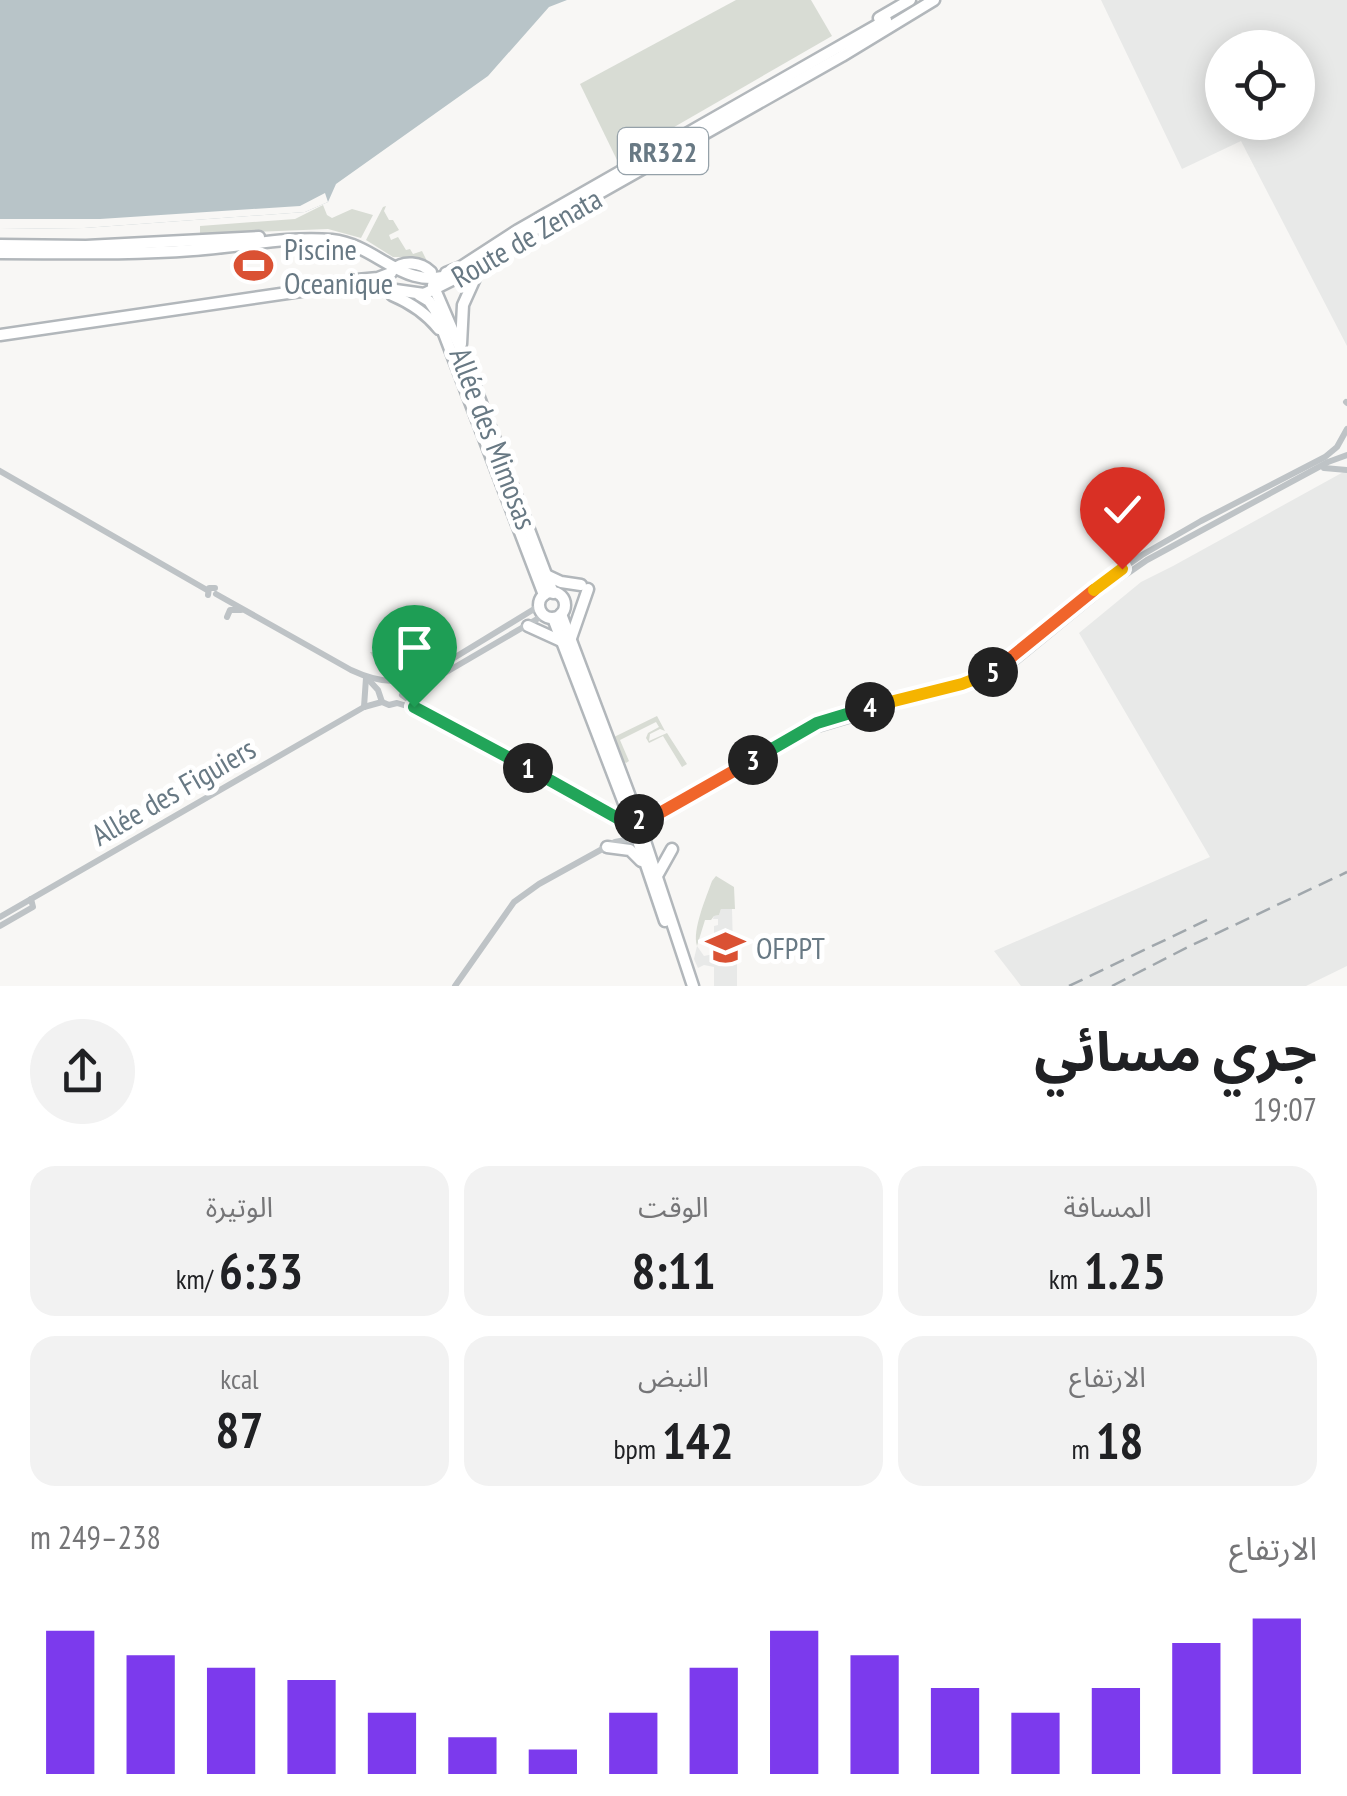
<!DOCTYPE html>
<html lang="ar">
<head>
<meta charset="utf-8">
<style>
	body { margin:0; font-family:"PT Sans Narrow","Noto Sans Arabic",sans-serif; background:#f2f2f2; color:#202124; direction:rtl; height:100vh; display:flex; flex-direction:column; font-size:38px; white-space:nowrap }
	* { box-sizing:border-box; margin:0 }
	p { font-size:32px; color:#757577 }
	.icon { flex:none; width:55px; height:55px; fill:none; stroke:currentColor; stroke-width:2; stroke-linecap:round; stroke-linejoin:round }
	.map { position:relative; height:986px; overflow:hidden; direction:ltr }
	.panel { display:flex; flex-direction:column; background:#fff; flex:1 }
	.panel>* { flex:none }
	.buttons { position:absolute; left:1205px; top:30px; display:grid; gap:20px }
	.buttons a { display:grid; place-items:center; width:110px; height:110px; border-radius:50%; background:#fff; box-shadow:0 5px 25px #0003; font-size:50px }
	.pin { position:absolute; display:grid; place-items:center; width:85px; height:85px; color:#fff; margin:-102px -42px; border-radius:50% 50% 50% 0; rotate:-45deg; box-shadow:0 0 10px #0007 }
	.pin .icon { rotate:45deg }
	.km { position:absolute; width:50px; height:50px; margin:-25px; border-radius:50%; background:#222; color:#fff; font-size:28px; line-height:50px; text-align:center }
	.round { display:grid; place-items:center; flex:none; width:105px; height:105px; border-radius:52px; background:#f2f2f2 }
	.summary { display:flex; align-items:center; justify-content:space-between; height:170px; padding:0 30px }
	h1 { font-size:55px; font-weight:700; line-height:75px }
	.figures { display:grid; grid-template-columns:repeat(3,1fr); gap:15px; height:170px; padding:10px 30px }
	.figures div { display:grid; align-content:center; border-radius:25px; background:#f2f2f2; text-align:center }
	.figures b { font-size:50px; font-weight:700 }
	.figures small { font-size:28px; font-weight:400 }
	.figures p { font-size:28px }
	.chart { height:280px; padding:20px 30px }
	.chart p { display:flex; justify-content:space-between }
	.chart svg { width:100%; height:180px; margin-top:10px; stroke:#7c3aed; stroke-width:6 }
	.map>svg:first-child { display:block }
	.built { fill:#e8e9e8; fill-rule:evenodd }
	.green { fill:#d8dcd4 }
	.water { fill:#b8c4c8 }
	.pier { fill:#f8f7f5 }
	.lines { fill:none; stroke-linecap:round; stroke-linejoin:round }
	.major-casing { stroke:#b2b7bb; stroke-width:15 }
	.minor { stroke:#bec3c6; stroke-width:6 }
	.major { stroke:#fff; stroke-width:10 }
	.rail { stroke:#a0a7ac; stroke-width:2.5; stroke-dasharray:15 8; stroke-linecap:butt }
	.split-1-casing { stroke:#fff; stroke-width:20 }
	.split-2-casing { stroke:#fff; stroke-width:20 }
	.split-3-casing { stroke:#fff; stroke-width:20 }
	.split-4-casing { stroke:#fff; stroke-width:20 }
	.split-5-casing { stroke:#fff; stroke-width:20 }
	.split-6-casing { stroke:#fff; stroke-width:20 }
	.split-7-casing { stroke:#fff; stroke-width:20 }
	.split-1 { stroke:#22a559; stroke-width:12 }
	.split-2 { stroke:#22a559; stroke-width:12 }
	.split-3 { stroke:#f0652b; stroke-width:12 }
	.split-4 { stroke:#22a559; stroke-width:12 }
	.split-5 { stroke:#f5b400; stroke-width:12 }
	.split-6 { stroke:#f0652b; stroke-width:12 }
	.split-7 { stroke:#f5b400; stroke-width:12 }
	.labels { text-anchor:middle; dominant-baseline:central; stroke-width:10; stroke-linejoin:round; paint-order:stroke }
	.shield { fill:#fff; stroke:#95a1a9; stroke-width:2.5 }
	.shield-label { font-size:28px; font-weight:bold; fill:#687984 }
	.street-label { font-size:30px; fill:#687984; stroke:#fff }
	.poi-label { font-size:30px; fill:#687984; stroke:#fff; text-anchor:start }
</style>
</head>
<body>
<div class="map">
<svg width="1347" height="986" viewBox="0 0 1347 986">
	<rect width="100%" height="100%" fill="#f8f7f5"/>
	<g class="built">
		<path d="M 1101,0 L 1347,0 L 1347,346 L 1241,141 L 1182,169 ZM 1222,48 L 1298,48 L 1298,122 L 1222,122 Z"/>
		<path d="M 1347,470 L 1347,966 L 1306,986 L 1021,986 L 994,951 L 1210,857 L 1079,633 L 1141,582 L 1173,566 Z"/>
		<path d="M 721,909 L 732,909 L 733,948 L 723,949 L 723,953 L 732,956 L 731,960 L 725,959 L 724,964 L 737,964 L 737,986 L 714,986 L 714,967 L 704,965 L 698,968 L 694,959 L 697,946 L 704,956 L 718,953 L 718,945 L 714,943 L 714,926 L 718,925 L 718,919 L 713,919 L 714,916 L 719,915 Z"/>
	</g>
	<g class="green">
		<path d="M 736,0 L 811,0 L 832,36 L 617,160 L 580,84 Z"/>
		<path d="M 323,205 L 327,215 L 332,218 L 352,209 L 373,215 L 361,238 L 328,229 L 200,234 L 200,226 L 295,219 Z"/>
		<path d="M 386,206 L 384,211 L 389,220 L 393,220 L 399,230 L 389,235 L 391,240 L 398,237 L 406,250 L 410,249 L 413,254 L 422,251 L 427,261 L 414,257 L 393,257 L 366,240 L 383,207 Z"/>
		<path d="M 410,650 L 422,673 L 419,676 C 391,679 384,678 370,652 Z"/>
		<path d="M 657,716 L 665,731 L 660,729 L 650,734 L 649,741 L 667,733 L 687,764 L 682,767 L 663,736 L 649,743 L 646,738 L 648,733 L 659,727 L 656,722 L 620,740 L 629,761 L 626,763 L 620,759 L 615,747 L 617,744 L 614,737 Z"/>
		<path d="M 716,876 L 734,887 L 735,909 L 721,909 L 719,915 L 714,916 L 711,920 L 705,920 L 697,946 C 692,930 706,898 712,881 Z"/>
	</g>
	<path class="water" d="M 0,0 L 567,0 L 549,7 L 488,76 L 336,184 L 328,202 L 305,212 L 84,228 L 0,229 Z"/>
	<path class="pier" d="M 325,193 L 328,202 L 305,212 L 84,228 L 0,229 L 0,219 L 100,219 L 300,206 Z"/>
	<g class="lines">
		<defs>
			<g id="major">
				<path d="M 879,18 L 910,0"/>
				<path d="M 0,245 L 86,246 L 259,237"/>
				<path d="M 0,253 C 65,253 129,255 193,250 C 239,247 286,236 332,240 C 379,245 402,292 454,274"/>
				<path d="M 393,270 C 403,260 421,262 431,272"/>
				<path d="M 446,273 L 461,267 L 518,230 L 886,20"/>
				<path d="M 357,280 L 378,278 L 391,273"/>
				<path d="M 433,285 L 461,350 L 553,593"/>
				<path d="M 392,295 C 411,303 426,313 439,329"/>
				<path d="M 419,295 L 429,301 L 435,310 L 544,595"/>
				<path d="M 0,335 L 322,288 L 367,286 L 424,294 L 470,271 L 529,233 L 842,56 L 934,0"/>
				<path d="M 461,344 L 463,305 L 481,265"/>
				<path d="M 546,575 L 561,582 L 581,585"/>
				<circle cx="552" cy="605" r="13"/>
				<path d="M 561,614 L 638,818"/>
				<path d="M 553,618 L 630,819"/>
				<path d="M 528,626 L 561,641"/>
				<path d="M 571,638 L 588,589"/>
				<path d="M 641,829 L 693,986"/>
				<path d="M 635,832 L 665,921"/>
				<path d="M 607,847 L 630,850 L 641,861"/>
				<path d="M 658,874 L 672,849"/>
			</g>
		</defs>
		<use href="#major" class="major-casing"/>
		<g class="minor">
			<path d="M 1346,402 L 1347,403"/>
			<path d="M 1324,468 L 1347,470"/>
			<path d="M 0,471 L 207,590"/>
			<path d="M 216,594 L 351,670 C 385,686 407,684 439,667 L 539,606"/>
			<path d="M 208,595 L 209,588 L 215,588"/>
			<path d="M 227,617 L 230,610 L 241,610"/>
			<path d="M 367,678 L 378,690 L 382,702"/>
			<path d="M 402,689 L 443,674 L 544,615"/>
			<path d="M 402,695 L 418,706"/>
			<path d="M 364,707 L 366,678"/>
			<path d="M 804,732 L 812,732 L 992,679 L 1006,671 L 1111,585 L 1147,560 L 1328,462 L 1347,455"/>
			<path d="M 642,824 L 817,723 L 857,710 L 963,684 L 986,676 L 1023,649 L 1109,578 L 1142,555 L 1201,521 L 1325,457 L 1337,447 L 1347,429"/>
			<path d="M 0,917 L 364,707 L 382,702 L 389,705 L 397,703 L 423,711 L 628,824"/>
			<path d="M 0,926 L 33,907 L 31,899"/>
			<path d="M 455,986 L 514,902 L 539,884 L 615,842 L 625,840 L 633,832"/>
		</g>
		<use href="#major" class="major"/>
		<g class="rail">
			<path d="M 1069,986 L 1213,917"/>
			<path d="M 1112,986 L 1188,947 L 1347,872"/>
		</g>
	</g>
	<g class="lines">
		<defs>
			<path id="split-1" d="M 414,707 L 528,768"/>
			<path id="split-2" d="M 528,768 L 628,824 L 632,818 L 639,819"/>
			<path id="split-3" d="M 639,819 L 651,818 L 753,760"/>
			<path id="split-4" d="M 753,760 L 817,723 L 870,707"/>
			<path id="split-5" d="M 870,707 L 962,684 L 993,672"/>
			<path id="split-6" d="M 993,672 L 1094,590"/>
			<path id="split-7" d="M 1094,590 L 1122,569"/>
		</defs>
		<use href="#split-1" class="split-1-casing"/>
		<use href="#split-2" class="split-2-casing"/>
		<use href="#split-3" class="split-3-casing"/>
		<use href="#split-4" class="split-4-casing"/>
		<use href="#split-5" class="split-5-casing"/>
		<use href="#split-6" class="split-6-casing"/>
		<use href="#split-7" class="split-7-casing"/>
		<use href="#split-1" class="split-1"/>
		<use href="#split-2" class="split-2"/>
		<use href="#split-3" class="split-3"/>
		<use href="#split-4" class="split-4"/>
		<use href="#split-5" class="split-5"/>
		<use href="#split-6" class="split-6"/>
		<use href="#split-7" class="split-7"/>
	</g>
	<defs>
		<symbol id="stadium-bare" viewBox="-9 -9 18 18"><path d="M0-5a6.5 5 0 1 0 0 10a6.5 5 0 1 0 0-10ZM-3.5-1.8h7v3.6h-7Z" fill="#da5133" stroke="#fff" stroke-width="2.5" paint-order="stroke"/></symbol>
		<symbol id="university-bare" viewBox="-9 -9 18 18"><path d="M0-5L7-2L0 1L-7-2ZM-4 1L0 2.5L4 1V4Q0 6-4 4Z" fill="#da5133" stroke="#fff" stroke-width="2.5" paint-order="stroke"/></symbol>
	</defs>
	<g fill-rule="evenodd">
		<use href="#stadium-bare" x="226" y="238" width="55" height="55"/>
		<use href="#university-bare" x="698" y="920" width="55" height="55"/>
	</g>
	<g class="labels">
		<rect class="shield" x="618" y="128" width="90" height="46" rx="8"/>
		<g class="shield-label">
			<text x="663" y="151">RR322</text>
		</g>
		<g class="street-label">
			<text transform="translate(526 237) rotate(-30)">Route de Zenata</text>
			<text transform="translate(494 438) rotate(69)">Allée des Mimosas</text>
			<text transform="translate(173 791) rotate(-30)">Allée des Figuiers</text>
		</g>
		<g class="poi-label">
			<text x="284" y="248">Piscine<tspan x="284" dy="34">Oceanique</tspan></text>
			<text x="756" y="947">OFPPT</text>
		</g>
	</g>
</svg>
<div class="buttons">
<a><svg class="icon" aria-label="locate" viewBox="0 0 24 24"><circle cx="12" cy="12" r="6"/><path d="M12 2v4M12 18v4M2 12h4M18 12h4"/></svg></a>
</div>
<div class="pin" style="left:414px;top:707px;background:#1e9e55"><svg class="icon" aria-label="arrive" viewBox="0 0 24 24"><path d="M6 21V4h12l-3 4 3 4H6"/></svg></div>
<div class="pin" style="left:1122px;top:569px;background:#d93025"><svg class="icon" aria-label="check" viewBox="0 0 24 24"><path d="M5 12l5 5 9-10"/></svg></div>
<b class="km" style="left:528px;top:768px">1</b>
<b class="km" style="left:639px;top:819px">2</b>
<b class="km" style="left:753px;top:760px">3</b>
<b class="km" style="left:870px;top:707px">4</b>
<b class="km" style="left:993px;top:672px">5</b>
</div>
<section class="panel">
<div class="summary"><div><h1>جري مسائي</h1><p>19:07</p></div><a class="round"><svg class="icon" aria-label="share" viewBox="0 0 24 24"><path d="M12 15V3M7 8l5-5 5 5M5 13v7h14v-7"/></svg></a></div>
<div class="figures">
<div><p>المسافة</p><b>1.25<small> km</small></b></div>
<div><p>الوقت</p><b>8:11</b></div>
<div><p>الوتيرة</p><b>6:33<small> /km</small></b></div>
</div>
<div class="figures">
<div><p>الارتفاع</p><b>18<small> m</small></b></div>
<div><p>النبض</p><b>142<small> bpm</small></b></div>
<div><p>kcal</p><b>87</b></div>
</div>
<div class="chart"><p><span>الارتفاع</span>238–249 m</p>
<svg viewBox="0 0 160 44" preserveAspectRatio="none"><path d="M5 44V9M15 44V15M25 44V18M35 44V21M45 44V29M55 44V35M65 44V38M75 44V29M85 44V18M95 44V9M105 44V15M115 44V23M125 44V29M135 44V23M145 44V12M155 44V6"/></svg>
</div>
</section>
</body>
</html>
